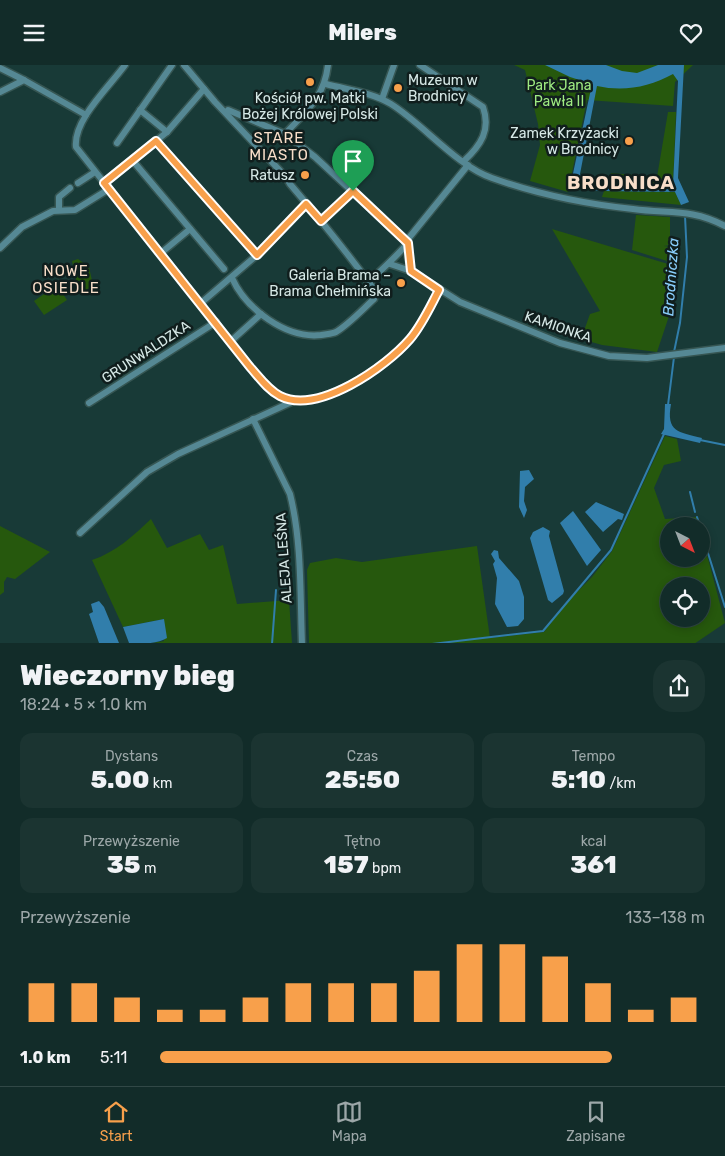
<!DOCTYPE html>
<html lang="pl">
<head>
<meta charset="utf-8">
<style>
	body { margin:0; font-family:Rubik,sans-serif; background:#1b3431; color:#f1f3f6; height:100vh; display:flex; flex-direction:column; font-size:19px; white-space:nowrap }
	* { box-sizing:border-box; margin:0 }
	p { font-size:16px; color:#9ca7a8 }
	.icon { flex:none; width:28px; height:28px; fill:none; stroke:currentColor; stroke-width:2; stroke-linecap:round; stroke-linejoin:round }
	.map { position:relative; height:578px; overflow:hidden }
	.details { display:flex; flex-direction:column; background:#122c29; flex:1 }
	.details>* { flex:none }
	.needle { width:32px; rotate:138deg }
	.controls { position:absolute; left:660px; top:452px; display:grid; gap:10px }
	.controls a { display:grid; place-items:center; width:50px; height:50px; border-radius:50%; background:#122c29; box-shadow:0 2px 8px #0003,0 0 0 1px #314846; font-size:25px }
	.pin { position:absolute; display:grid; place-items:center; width:42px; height:42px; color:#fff; margin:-51px -21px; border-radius:50% 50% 50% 0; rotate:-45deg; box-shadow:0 0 5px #0007 }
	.pin .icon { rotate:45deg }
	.round { display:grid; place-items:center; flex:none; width:52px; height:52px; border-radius:20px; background:#1b3431 }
	.summary { display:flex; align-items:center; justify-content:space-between; height:85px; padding:0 20px }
	h1 { font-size:28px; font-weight:800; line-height:38px }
	.figures { display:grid; grid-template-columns:repeat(3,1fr); gap:8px; height:85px; padding:5px 20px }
	.figures div { display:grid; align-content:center; border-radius:12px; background:#1b3431; text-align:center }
	.figures b { font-size:25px; font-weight:800 }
	.figures small { font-size:14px; font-weight:400 }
	.figures p { font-size:14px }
	.chart { height:140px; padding:10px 20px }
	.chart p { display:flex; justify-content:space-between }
	.chart svg { width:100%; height:90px; margin-top:5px; stroke:#f8a04b; stroke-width:6 }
	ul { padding:0 20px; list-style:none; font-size:16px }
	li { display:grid; grid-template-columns:80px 60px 1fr; align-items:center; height:38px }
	li i { height:12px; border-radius:6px; background:#f8a04b }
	header { display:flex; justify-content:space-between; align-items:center; height:65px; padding:0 20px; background:#122c29; font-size:22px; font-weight:800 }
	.menu { display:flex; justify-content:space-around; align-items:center; height:70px; border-top:1px solid #314846; background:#122c29; font-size:14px; color:#9ca7a8 }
	.menu a { display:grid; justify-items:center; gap:2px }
	.menu .selected { color:#f8a04b }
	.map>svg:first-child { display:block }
	.green { fill:#26580d; fill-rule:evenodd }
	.water { fill:#317eab; fill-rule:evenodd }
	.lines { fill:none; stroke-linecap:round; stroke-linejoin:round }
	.stream { stroke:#317eab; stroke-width:2 }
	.minor-casing { stroke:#365653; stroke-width:9 }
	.minor { stroke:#558894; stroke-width:6 }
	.route-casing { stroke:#fff; stroke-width:10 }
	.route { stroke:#f8a04b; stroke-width:6 }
	.poi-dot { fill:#f8a04b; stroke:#101e1d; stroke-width:2 }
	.labels { text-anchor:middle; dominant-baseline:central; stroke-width:5; stroke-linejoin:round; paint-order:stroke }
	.poi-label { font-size:14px; fill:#d6e8e6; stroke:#101e1d; text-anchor:end }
	.park-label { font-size:14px; fill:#9eea81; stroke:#101e1d }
	.street-label { font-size:14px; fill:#d6e8e6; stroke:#101e1d }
	.neighbourhood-label { font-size:15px; letter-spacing:1px; fill:#f8dec9; stroke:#101e1d }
	.water-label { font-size:15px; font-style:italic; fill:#8acffd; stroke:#101e1d }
	.district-label { font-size:19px; font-weight:bold; letter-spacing:1px; fill:#f8dec9; stroke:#101e1d }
</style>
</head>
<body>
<header><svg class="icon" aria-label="menu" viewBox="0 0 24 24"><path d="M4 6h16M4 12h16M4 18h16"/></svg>Milers<svg class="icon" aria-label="heart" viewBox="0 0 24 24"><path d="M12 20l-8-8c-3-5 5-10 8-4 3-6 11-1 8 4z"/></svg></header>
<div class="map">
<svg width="725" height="579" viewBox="0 0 725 579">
	<rect width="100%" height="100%" fill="#183a37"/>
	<g class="green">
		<path d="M 514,0 L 693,0 L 675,17 L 673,41 L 587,35 L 568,127 L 530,116 L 540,80 L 538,59 L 525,5 Z"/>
		<path d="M 668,47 L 676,47 L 673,120 L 672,122 L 608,121 L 611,108 L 657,112 Z"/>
		<path d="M 604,126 L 675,127 L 681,140 L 602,132 Z"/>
		<path d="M 636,150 L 670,152 L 670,180 L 664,181 L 670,182 L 670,194 L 674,197 L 669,251 L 657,287 L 602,280 L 581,274 L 590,249 L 600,246 L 552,164 L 668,199 L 667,196 L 632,185 Z"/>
		<path d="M 78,194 L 89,202 L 93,220 L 84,227 L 78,225 L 72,196 Z"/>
		<path d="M 57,220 L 67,235 L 44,250 L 34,236 Z"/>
		<path d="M 665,371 L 677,374 L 681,396 L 664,400 L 654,423 L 665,454 L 697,452 L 700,461 L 669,461 L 669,494 L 701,494 L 701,467 L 725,558 L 694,579 L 309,578 L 307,505 L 310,498 L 336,493 L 362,497 L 477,481 L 490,573 L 544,567 L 564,540 L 592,512 L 612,486 ZM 669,521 L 701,521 L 701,554 L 669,554 Z"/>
		<path d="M 151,454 L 167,483 L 200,469 L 209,485 L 223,480 L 237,539 L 289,535 L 292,578 L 153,578 L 164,576 L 164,554 L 123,562 L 92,495 C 116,487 133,471 151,454 Z"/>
		<path d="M 0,461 L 50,487 L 15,514 L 7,512 L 4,517 L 4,527 L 0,530 Z"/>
	</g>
	<g class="water">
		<path d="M 545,0 L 606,0 L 622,6 L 637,8 L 658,0 L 684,0 L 678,113 L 689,137 L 681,140 L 675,127 L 604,126 L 577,124 L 571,118 L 592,19 L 570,12 ZM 673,9 L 678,16 L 673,120 L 608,121 L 582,114 L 580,109 L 597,21 C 624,27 649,22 673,9 Z"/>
		<path d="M 665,339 L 671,339 C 666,367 678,367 702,373 L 700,378 L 661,369 L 664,364 Z"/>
		<path d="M 529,405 L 534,414 L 525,422 L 524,436 L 527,445 L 524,453 L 519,442 L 520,406 Z"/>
		<path d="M 596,437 L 624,449 L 622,455 L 618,454 L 603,467 L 585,447 Z"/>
		<path d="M 573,446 L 601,485 L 587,501 L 560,458 Z"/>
		<path d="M 543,462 L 550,466 L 549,471 L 564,526 L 563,529 L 552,538 L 548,535 L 530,473 L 533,467 Z"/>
		<path d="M 494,485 L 498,486 L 499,493 L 519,516 L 524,532 L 524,554 L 518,561 L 507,562 L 495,539 L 497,513 L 493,499 L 495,496 L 491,489 Z"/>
		<path d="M 99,536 L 104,542 L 119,578 L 99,578 L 89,549 L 93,547 L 91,539 Z"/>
		<path d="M 164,554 L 167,573 C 158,579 141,579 129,578 L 123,562 Z"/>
	</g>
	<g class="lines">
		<g class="stream">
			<path d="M 674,287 L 680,258 L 687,192 L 685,151"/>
			<path d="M 668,340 L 674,292"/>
			<path d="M 700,375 L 725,380"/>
			<path d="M 690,427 L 695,447"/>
			<path d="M 697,452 L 700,461"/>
			<path d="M 701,466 L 725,542"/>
			<path d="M 272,579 L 276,525"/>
			<path d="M 432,579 L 543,566 L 611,485 L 664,369"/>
		</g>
		<defs>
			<g id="minor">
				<path d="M 125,0 C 110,21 73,55 76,82 L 250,302 C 259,312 268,325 280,331 C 318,349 386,302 410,274 C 422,260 430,242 439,225"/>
				<path d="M 184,0 L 215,37 L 286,112 L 290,119 C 320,154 349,190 376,227 L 374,234 C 362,245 349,259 336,267 C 332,269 325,269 321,270 C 286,274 246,244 232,213"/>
				<path d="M 420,0 L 483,42 C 491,65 481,80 464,96"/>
				<path d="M 0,3 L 24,15"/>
				<path d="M 326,19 C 348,25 371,27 391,39 C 423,59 457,101 492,113 C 537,129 585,139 633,144 C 669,149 691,143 725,161"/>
				<path d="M 0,27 L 24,15 L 86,50"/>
				<path d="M 382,34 L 394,0"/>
				<path d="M 140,45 L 167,67"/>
				<path d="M 228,45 L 285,69 L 315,92 L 408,178"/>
				<path d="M 285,69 C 307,45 324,33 328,0"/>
				<path d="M 156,76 L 257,190"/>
				<path d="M 117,78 L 172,0"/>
				<path d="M 133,96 L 224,204"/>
				<path d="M 78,118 L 95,107"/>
				<path d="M 104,118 L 167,67 L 204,24"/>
				<path d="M 59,144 L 59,132 L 70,123"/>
				<path d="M 321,156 L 353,126"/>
				<path d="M 0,183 L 22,162 L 53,146 L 75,145 L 109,124"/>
				<path d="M 161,188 L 190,164"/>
				<path d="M 390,199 L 411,206 L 460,237 L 560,278 L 609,291 L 647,293 L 725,283"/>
				<path d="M 411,206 L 408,192 L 408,174 L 468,100"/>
				<path d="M 370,216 C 383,203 396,192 408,178"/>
				<path d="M 201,238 L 257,190 L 307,139"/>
				<path d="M 231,276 L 261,249"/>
				<path d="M 89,338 L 216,257"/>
				<path d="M 253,354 L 290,429 C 302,477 300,529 302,579"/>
				<path d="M 80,468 L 147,407 L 178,389 L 296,335"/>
			</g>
		</defs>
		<use href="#minor" class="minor-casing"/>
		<use href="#minor" class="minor"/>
	</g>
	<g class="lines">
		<defs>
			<path id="route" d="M 156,76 L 257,190 L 306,139 L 321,156 L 353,126 L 408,178 L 411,206 L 439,225 C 430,242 422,260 410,274 C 386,302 318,350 280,331 C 268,325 259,312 250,302 L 104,118 Z"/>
		</defs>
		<use href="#route" class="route-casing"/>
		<use href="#route" class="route"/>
	</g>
	<g class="poi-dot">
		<circle cx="310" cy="17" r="5"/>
		<circle cx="398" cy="23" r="5"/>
		<circle cx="629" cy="76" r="5"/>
		<circle cx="305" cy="110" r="5"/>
		<circle cx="401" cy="218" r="5"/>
	</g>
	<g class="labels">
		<g class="poi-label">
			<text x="408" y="15" text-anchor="start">Muzeum w<tspan x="408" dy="16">Brodnicy</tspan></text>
			<text x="310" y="33" text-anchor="middle">Kościół pw. Matki<tspan x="310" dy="16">Bożej Królowej Polski</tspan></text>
			<text x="619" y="68">Zamek Krzyżacki<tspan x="619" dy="16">w Brodnicy</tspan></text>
			<text x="295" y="110">Ratusz</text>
			<text x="391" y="210">Galeria Brama –<tspan x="391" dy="16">Brama Chełmińska</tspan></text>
		</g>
		<g class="park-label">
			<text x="559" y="20">Park Jana<tspan x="559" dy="16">Pawła II</tspan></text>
		</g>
		<g class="street-label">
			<text transform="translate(558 262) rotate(19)">KAMIONKA</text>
			<text transform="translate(146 287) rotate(-33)">GRUNWALDZKA</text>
			<text transform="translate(284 493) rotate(-94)">ALEJA LEŚNA</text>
		</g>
		<g class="neighbourhood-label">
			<text x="279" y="73">STARE<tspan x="279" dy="17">MIASTO</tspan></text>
			<text x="66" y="206">NOWE<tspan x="66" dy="17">OSIEDLE</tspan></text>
		</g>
		<g class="water-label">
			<text transform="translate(671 212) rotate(-86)">Brodniczka</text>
		</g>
		<g class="district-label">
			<text x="621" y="117">BRODNICA</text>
		</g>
	</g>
</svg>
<div class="controls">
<a><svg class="needle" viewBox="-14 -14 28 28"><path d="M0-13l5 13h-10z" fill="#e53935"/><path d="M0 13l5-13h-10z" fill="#9ca7a8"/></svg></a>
<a><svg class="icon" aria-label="locate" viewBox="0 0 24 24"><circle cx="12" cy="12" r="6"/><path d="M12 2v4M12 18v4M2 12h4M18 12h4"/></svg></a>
</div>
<div class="pin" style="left:353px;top:126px;background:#1e9e55"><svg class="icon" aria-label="arrive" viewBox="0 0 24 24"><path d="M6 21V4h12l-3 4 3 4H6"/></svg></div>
</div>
<section class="details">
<div class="summary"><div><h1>Wieczorny bieg</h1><p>18:24 · 5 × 1.0 km</p></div><a class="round"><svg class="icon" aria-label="share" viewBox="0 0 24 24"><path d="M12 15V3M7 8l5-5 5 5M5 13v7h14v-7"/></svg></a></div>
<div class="figures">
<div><p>Dystans</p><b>5.00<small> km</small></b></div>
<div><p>Czas</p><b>25:50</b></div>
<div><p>Tempo</p><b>5:10<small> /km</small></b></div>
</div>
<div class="figures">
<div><p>Przewyższenie</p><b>35<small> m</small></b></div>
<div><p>Tętno</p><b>157<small> bpm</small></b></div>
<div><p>kcal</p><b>361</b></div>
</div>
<div class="chart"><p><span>Przewyższenie</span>133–138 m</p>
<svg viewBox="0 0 160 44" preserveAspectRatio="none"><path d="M5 44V25M15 44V25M25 44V32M35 44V38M45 44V38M55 44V32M65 44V25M75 44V25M85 44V25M95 44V19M105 44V6M115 44V6M125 44V12M135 44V25M145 44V38M155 44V32"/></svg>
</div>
<ul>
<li><b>1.0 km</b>5:11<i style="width:83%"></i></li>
</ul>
</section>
<nav class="menu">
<a class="selected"><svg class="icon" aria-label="home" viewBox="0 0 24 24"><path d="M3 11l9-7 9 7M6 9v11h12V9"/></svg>Start</a>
<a><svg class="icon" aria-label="map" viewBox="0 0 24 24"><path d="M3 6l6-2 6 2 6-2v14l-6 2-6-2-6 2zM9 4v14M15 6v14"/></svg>Mapa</a>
<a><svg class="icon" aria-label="saved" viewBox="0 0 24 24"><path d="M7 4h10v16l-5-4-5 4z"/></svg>Zapisane</a>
</nav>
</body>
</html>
